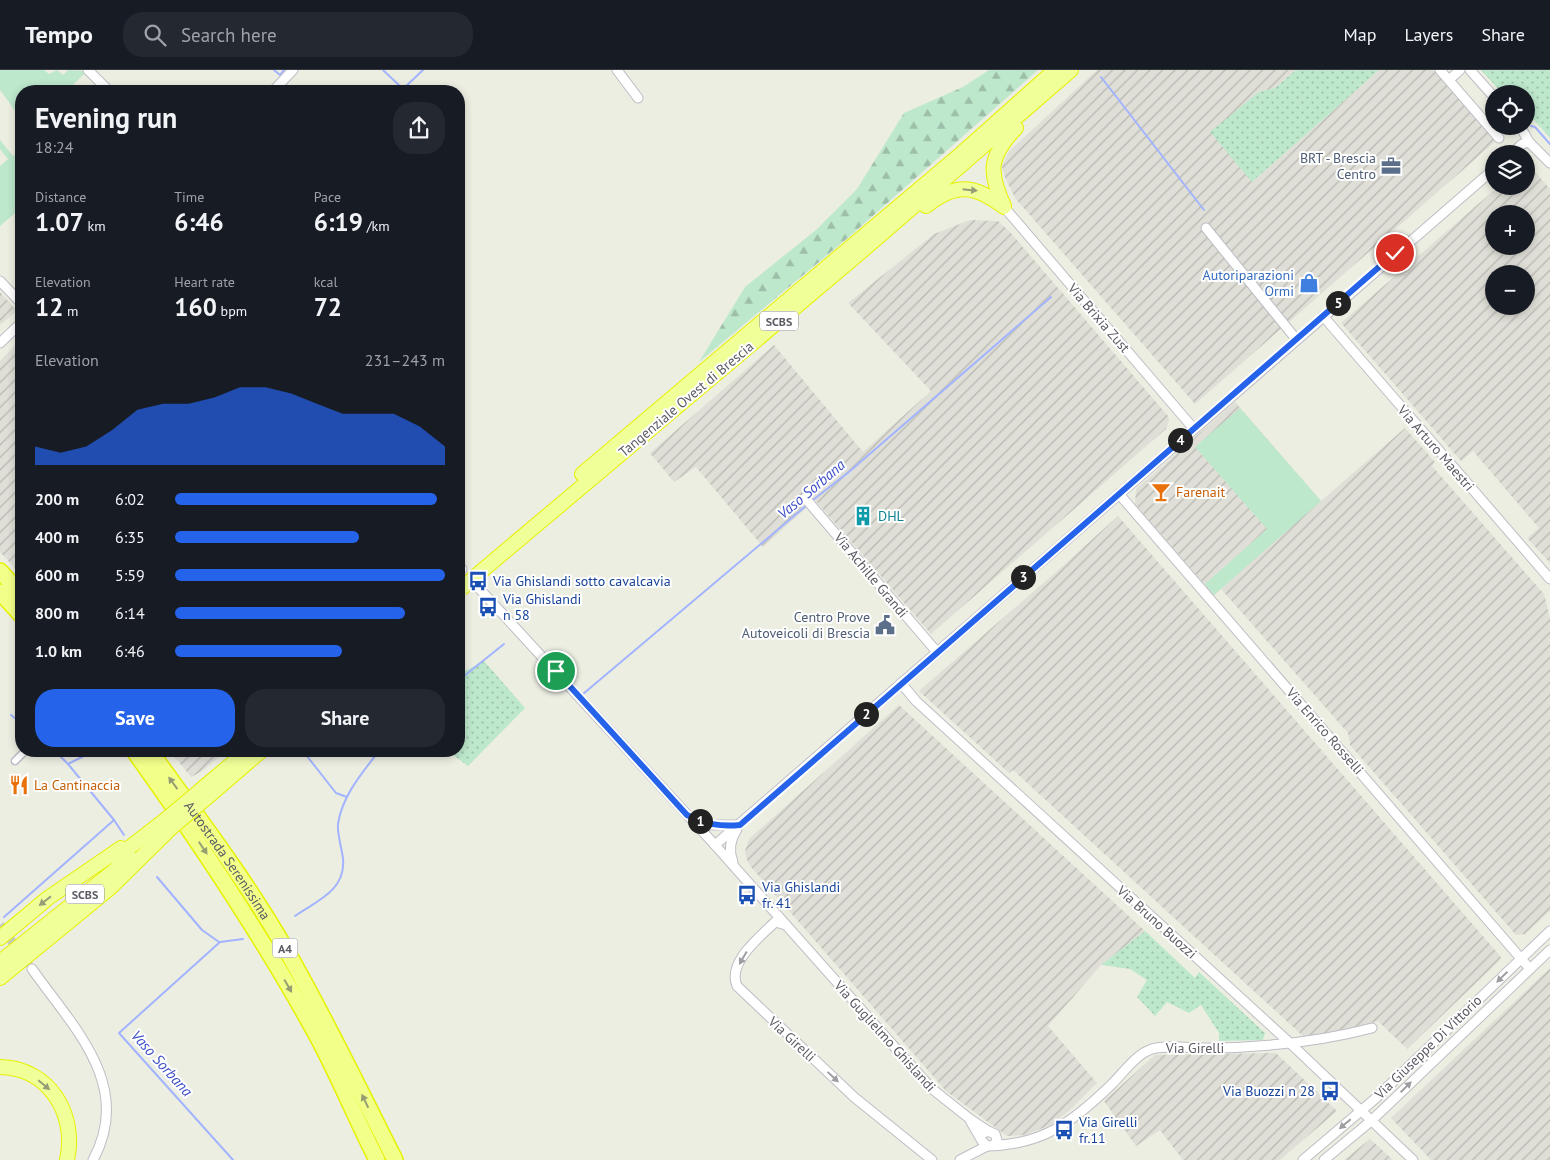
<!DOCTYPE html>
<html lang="en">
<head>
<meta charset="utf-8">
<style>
	body { margin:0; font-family:"PT Sans",sans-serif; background:#242831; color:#f1f3f6; height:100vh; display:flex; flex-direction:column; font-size:19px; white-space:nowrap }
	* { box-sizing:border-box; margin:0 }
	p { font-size:16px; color:#9ea1a6 }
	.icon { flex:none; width:28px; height:28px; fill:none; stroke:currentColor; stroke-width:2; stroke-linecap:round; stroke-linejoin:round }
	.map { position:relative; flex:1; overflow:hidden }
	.panel { position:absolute; left:15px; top:15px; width:450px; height:672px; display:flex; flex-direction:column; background:#171b24; border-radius:20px; box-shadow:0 2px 8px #0003 }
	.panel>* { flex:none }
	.controls { position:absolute; left:1485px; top:15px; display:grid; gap:10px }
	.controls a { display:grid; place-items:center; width:50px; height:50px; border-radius:50%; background:#171b24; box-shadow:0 2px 8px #0003; font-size:25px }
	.pin { position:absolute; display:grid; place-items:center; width:42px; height:42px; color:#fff; margin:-21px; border:2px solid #fff; border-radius:50%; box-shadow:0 1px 5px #0007 }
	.km { position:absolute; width:25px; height:25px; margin:-12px; border-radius:50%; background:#222; color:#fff; font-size:14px; line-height:25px; text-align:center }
	.round { display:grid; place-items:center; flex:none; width:52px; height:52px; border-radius:20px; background:#242831 }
	.head { display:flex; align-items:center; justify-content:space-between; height:85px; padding:0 20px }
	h1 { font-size:28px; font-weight:600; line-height:38px }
	.metrics { display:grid; grid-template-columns:repeat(3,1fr); gap:8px; height:85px; padding:5px 20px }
	.metrics div { display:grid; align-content:center }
	.metrics b { font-size:25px; font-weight:600 }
	.metrics small { font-size:14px; font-weight:400 }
	.metrics p { font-size:14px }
	.chart { height:140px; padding:10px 20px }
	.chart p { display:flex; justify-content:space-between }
	.chart svg { width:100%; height:90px; margin-top:5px; fill:#2563eb; opacity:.7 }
	.button { display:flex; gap:10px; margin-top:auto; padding:10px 20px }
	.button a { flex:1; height:58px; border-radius:20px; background:#2563eb; color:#fff; font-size:20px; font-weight:600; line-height:58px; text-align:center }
	.button a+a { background:#242831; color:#f1f3f6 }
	ul { padding:0 20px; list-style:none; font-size:16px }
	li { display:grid; grid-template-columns:80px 60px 1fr; align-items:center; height:38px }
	li i { height:12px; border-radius:6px; background:#2563eb }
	header { display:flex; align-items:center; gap:30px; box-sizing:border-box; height:70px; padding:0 25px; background:#171b24; border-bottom:1px solid #363941 }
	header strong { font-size:24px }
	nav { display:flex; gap:28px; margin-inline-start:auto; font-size:18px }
	.search { width:350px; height:45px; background:#242831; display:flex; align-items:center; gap:12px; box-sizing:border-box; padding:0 18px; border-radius:20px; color:#9ea1a6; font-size:19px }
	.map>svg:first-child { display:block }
	.industrial { fill:url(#industrial-furrows); fill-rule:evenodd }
	.grass { fill:url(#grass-dots) }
	.forest { fill:url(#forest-firs) }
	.park { fill:#bde8cc }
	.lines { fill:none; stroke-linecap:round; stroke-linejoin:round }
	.stream { stroke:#a2b4ff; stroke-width:2 }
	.minor-tunnel { stroke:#c8c9c2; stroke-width:9; stroke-dasharray:9 4.5; stroke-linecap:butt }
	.pedestrian-casing { stroke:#bdbdc5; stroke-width:9 }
	.minor-casing { stroke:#bdbdc5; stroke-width:11 }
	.trunk-casing { stroke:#e5f100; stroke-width:16 }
	.motorway-casing { stroke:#e5f100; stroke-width:18 }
	.pedestrian { stroke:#fff; stroke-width:6 }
	.minor { stroke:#fff; stroke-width:9 }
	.trunk { stroke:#f0ff98; stroke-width:14 }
	.motorway { stroke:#f2ff89; stroke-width:15 }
	.trunk-bridge-casing { stroke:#e5f100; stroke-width:16; stroke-linecap:butt }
	.trunk-bridge { stroke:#f0ff98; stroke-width:14 }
	.oneway { fill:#979d79 }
	.oneway2 { fill:#979d73 }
	.oneway3 { fill:#9d9da2 }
	.route-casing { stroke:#fff; stroke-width:10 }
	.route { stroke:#2563eb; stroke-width:6 }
	.labels { text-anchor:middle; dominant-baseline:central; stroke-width:4; stroke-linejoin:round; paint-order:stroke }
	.shield { fill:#fff; stroke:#8c8c92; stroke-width:1 }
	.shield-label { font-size:12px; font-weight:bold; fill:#5b5b64 }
	.service-label { font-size:14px; fill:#4e5e75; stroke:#fff; text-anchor:end }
	.shop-label { font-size:14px; fill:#366cbe; stroke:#fff; text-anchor:end }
	.street-label { font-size:14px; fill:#5b5b64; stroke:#fff }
	.food-label { font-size:14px; fill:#c56008; stroke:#fff; text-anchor:start }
	.culture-label { font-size:14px; fill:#0d838f; stroke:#fff; text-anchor:start }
	.transit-label { font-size:14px; fill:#164399; stroke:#fff; text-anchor:start }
	.water-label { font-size:15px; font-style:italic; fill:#3d4fc9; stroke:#fff }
</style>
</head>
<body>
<header>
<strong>Tempo</strong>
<div class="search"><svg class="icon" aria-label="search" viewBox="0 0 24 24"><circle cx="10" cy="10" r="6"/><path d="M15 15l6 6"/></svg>Search here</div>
<nav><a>Map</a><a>Layers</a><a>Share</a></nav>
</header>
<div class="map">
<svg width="1550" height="1090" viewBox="0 0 1550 1090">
	<defs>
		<pattern id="industrial-furrows" width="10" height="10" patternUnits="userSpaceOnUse" patternTransform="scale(1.25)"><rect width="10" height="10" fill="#dfdfd7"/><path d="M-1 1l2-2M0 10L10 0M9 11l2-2" fill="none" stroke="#b8b8b2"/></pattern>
		<pattern id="grass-dots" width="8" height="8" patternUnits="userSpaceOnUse" patternTransform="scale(1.25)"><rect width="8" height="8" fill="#bde8cc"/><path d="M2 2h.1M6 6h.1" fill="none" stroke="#9dbfa9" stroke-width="1.8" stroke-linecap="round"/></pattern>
		<pattern id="forest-firs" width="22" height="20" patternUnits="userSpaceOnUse" patternTransform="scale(1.25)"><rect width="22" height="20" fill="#bde8cc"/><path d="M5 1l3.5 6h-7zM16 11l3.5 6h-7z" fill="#9dbfa9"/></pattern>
	</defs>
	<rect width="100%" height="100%" fill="#edeee2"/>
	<g class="industrial">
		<path d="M 1097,0 L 1296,0 L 1275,18 L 1259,22 L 1252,112 L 1379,0 L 1434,0 L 1496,71 L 1195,334 L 1015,128 L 1004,105 L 1002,97 L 1008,82 Z"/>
		<path d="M 1526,92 L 1550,119 L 1550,493 L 1527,468 L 1539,458 L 1473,381 L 1461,391 L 1341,253 L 1499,116 L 1526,116 ZM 1494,144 L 1526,144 L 1526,176 L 1494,176 ZM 1494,204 L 1526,204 L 1526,236 L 1494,236 Z"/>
		<path d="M 970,150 L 998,151 L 1010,162 L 1168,346 L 1169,351 L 1166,359 L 931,564 L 815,430 L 763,477 L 696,397 L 674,412 L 650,383 L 774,275 L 863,382 L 931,321 L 848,233 L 934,164 Z"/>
		<path d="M 0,222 L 17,241 L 0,255 Z"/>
		<path d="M 21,269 L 21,505 L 0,482 L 0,291 Z"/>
		<path d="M 1235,332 L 1321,431 L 1405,358 L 1435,392 L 1432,396 L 1544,524 L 1550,548 L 1550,841 L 1525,864 L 1516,865 L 1350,675 L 1348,663 L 1221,519 L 1214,525 L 1135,434 L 1136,419 Z"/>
		<path d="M 1118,446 L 1501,887 L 1499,891 L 1407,979 L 1378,951 L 1348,960 L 1304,967 L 1013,700 L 1009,703 L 919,621 L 1055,503 Z"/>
		<path d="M 899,635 L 1145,861 L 1101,895 L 1048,956 L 1097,1013 L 1071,1039 L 1051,1055 L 1025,1065 L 1007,1066 L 946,1021 L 751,797 L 747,790 L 745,781 L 749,769 Z"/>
		<path d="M 170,681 L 226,681 L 201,702 L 191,707 Z"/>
		<path d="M 1550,898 L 1550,1090 L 1431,1090 L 1391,1048 Z"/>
		<path d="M 1276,983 L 1337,1041 L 1280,1090 L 1183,1090 L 1160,1060 L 1136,1076 L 1104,1031 L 1155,985 Z"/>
		<path d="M 1370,1069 L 1393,1090 L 1344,1090 Z"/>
	</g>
	<g class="grass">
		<path d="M 1296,0 L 1379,0 L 1252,112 L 1210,62 L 1259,22 L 1275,18 Z"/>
		<path d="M 1481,0 L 1550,0 L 1550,68 L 1526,41 L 1526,24 L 1503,24 Z"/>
		<path d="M 484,591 L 525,638 L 468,696 L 448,681 L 459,681 L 459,604 Z"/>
		<path d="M 1145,861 L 1195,908 L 1199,902 L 1265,963 L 1263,970 L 1219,971 L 1219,963 L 1201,935 L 1189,943 L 1167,932 L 1155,946 L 1137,927 L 1147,910 L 1130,899 L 1101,895 Z"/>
	</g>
	<path class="forest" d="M 989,0 L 1038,0 L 850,166 L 699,292 L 745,217 L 816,160 L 857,119 L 904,43 L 963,17 Z"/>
	<g class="park">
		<path d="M 0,0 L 44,0 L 49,4 L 57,0 L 63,5 L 68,0 L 87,1 L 67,21 L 21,21 L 21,49 L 0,20 Z"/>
		<path d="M 0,70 L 13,86 L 21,79 L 21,138 L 0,156 L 0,96 L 8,89 L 0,79 Z"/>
		<path d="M 1240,338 L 1321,431 L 1214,525 L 1205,514 L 1267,459 L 1195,377 Z"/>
	</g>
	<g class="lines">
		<g class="stream">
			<path d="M 274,0 L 280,5 L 284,0"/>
			<path d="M 383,0 L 403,19 L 423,0"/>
			<path d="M 1101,7 L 1204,140"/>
			<path d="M 1531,56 L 1535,57 L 1550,74"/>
			<path d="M 813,430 L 850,401 L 1051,227"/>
			<path d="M 459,610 L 504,574"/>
			<path d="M 583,624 L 807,435"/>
			<path d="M 11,645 L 21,653"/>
			<path d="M 55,681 L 68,694 L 94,681"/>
			<path d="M 303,681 L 336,723 L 347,727"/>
			<path d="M 68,694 L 114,750"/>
			<path d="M 157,807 L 202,860 L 219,872"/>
			<path d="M 295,846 C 317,831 346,820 343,789 C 342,778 337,765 338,754 C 342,726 362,703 379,681"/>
			<path d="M 4,847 L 114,750 L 124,765"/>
			<path d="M 233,1090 L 119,963 L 220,872 L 243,869"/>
		</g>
		<path class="minor-tunnel" d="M 0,855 L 32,899"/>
		<defs>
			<path id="pedestrian" d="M 15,691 L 25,681"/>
			<g id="minor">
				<path d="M 88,0 L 109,21"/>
				<path d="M 617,0 L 638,28"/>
				<path d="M 1440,0 L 1499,68"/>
				<path d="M 1470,0 L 1494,27"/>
				<path d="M 1449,10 L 1460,0"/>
				<path d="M 273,21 L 293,0"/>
				<path d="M 1520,56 L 1529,72 L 1550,93"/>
				<path d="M 1511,84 L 1522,74 L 1529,72"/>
				<path d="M 1004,137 L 1194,359"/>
				<path d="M 1206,158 L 1296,269"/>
				<path d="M 0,211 L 21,233"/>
				<path d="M 1323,246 L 1550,509"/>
				<path d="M 0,273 L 21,253"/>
				<path d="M 1119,424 L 1530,899"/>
				<path d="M 805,428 L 937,582"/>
				<path d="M 459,496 L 462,499"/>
				<path d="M 476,515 L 715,775 L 931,1018 L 970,1049 L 988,1061"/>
				<path d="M 901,613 L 916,631 L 1291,974 L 1413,1090"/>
				<path d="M 694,748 L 708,755 L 739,755"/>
				<path d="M 715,775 L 1494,99"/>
				<path d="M 733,792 C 728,780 730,770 737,759"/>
				<path d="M 786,855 L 775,852 C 760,867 727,892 737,916 L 854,1027 L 932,1090"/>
				<path d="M 32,899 C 73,957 134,1015 93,1090"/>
				<path d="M 971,1052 L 982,1071 L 987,1076 C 1043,1075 1073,1052 1112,1014 C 1124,1002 1136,984 1152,979 C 1167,974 1196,979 1213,978 C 1267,977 1319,972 1372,958"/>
				<path d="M 984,1063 L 988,1061 L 995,1064 L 997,1070 L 994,1075"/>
				<path d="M 960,1090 L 987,1076"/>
				<path d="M 1303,1090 L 1376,1028 L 1550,861"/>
				<path d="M 1324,1090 L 1371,1051 L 1550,880"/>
			</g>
			<g id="trunk">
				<path d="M 926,136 C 956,112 975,115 1004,137"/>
				<path d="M 1004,136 C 988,102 989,86 1016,58"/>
				<path d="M 582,404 L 962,83 L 1055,0"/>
				<path d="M 484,499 L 855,187 L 1071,0"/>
				<path d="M 203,718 L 246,682"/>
				<path d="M 210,725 L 261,681"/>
				<path d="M 116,788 L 165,750"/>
				<path d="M 0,868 L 48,828 L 121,778"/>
				<path d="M 0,892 L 130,788"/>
				<path d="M 0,908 L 110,818 L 171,758"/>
				<path d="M 0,997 C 50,998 77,1045 67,1090"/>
			</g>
			<g id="motorway">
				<path d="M 0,501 L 21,524"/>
				<path d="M 0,522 L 21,545"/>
				<path d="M 134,681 C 200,773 263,867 317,966 C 339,1007 356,1049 377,1090"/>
				<path id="s1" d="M 150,681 C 197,746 245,809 285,878 C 325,947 359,1019 395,1090"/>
			</g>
		</defs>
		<use href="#pedestrian" class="pedestrian-casing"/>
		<use href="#minor" class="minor-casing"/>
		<use href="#trunk" class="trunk-casing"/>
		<use href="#motorway" class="motorway-casing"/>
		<use href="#pedestrian" class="pedestrian"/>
		<use href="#minor" class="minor"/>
		<use href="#trunk" class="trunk"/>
		<use href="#motorway" class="motorway"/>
		<defs>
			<g id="trunk-bridge">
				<path d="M 461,519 L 484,499"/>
				<path d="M 165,750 L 203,718"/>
				<path d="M 171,758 L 210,725"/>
			</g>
		</defs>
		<use href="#trunk-bridge" class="trunk-bridge-casing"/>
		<use href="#trunk-bridge" class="trunk-bridge"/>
	</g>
	<defs><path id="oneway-solid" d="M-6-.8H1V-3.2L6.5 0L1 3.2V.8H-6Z" transform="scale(1.25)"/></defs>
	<g class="oneway">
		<use href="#oneway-solid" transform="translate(970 120) rotate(6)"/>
		<use href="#oneway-solid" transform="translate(45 831) rotate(142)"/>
		<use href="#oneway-solid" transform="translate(44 1015) rotate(40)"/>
	</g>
	<g class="oneway2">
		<use href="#oneway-solid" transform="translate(173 713) rotate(-126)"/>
		<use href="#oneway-solid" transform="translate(203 778) rotate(56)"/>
		<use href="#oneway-solid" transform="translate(288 916) rotate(60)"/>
		<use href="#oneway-solid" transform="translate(365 1031) rotate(-116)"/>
	</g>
	<g class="oneway3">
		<use href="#oneway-solid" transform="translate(743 888) rotate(120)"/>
		<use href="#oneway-solid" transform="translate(1502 907) rotate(136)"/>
		<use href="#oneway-solid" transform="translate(833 1007) rotate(43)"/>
		<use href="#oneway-solid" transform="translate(1406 1017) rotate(-44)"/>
		<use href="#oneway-solid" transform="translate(1345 1054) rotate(140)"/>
	</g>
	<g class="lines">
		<defs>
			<path id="route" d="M 556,601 L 687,745 C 706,754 719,757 740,755 L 1395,183"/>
		</defs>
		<use href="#route" class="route-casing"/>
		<use href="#route" class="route"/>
	</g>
	<defs>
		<symbol id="office-bare" viewBox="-9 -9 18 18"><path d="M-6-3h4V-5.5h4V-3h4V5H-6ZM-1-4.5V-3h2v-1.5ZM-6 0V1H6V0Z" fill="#5c6f8a" stroke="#fff" stroke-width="2.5" paint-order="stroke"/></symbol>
		<symbol id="shop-bare" viewBox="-9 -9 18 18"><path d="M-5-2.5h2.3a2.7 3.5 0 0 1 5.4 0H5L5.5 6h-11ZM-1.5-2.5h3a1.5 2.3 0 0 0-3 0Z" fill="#3f7fe0" stroke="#fff" stroke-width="2.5" paint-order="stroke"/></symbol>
		<symbol id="bar-bare" viewBox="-9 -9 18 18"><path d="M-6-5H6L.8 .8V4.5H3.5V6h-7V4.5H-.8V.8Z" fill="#e8710a" stroke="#fff" stroke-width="2.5" paint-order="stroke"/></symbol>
		<symbol id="building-bare" viewBox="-9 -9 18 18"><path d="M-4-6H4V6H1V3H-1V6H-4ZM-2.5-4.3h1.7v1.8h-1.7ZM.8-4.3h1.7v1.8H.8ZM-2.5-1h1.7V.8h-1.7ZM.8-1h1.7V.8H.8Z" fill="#0f9aa8" stroke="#fff" stroke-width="2.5" paint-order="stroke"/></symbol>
		<symbol id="bus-bare" viewBox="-9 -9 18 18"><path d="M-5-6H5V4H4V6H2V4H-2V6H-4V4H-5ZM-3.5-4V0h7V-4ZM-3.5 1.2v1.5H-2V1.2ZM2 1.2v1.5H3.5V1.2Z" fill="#1a4fb4" stroke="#fff" stroke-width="2.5" paint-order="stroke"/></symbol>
		<symbol id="civic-bare" viewBox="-9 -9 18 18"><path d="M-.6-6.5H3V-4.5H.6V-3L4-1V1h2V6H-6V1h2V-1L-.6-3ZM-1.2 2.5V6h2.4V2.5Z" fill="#5c6f8a" stroke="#fff" stroke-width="2.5" paint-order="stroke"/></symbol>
		<symbol id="restaurant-bare" viewBox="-9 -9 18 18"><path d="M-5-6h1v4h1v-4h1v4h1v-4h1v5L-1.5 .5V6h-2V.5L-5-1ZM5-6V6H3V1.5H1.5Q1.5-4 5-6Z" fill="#e8710a" stroke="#fff" stroke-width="2.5" paint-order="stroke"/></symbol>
	</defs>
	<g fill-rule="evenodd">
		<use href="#office-bare" x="1377" y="82" width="28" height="28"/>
		<use href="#shop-bare" x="1295" y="199" width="28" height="28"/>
		<use href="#bar-bare" x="1147" y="408" width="28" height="28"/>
		<use href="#building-bare" x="849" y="432" width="28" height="28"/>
		<use href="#bus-bare" x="464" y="497" width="28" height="28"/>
		<use href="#bus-bare" x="474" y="523" width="28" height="28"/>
		<use href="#civic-bare" x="871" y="541" width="28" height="28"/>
		<use href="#restaurant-bare" x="5" y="701" width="28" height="28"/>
		<use href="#bus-bare" x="733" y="811" width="28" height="28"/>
		<use href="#bus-bare" x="1316" y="1007" width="28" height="28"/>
		<use href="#bus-bare" x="1050" y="1046" width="28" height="28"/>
	</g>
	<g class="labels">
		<g class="shield">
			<rect x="760" y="241.5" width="38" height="19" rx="4"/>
			<rect x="66" y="814.5" width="38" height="19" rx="4"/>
			<rect x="272.5" y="868.5" width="25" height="19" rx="4"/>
		</g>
		<g class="shield-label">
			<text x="779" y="251">SCBS</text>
			<text x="85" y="824">SCBS</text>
			<text x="285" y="878">A4</text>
		</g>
		<g class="service-label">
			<text x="1376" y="88">BRT - Brescia<tspan x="1376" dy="16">Centro</tspan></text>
			<text x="870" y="547">Centro Prove<tspan x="870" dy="16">Autoveicoli di Brescia</tspan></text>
		</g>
		<g class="shop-label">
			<text x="1294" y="205">Autoriparazioni<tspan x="1294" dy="16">Ormi</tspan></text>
		</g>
		<g class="street-label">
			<text transform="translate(1099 248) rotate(49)">Via Brixia Zust</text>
			<text transform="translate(686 329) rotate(-40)">Tangenziale Ovest di Brescia</text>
			<text transform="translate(1436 378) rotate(49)">Via Arturo Maestri</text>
			<text transform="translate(871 505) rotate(50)">Via Achille Grandi</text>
			<text transform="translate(1325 661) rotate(49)">Via Enrico Rosselli</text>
			<text stroke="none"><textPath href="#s1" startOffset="134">Autostrada Serenissima</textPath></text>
			<text transform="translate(1157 852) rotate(42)">Via Bruno Buozzi</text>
			<text transform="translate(885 966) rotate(48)">Via Guglielmo Ghislandi</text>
			<text transform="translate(792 969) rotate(43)">Via Girelli</text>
			<text transform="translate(1428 977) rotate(-44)">Via Giuseppe Di Vittorio</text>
			<text x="1195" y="978">Via Girelli</text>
		</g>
		<g class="food-label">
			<text x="1176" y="422">Farenait</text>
			<text x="34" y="715">La Cantinaccia</text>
		</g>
		<g class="culture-label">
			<text x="878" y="446">DHL</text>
		</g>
		<g class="transit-label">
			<text x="493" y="511">Via Ghislandi sotto cavalcavia</text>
			<text x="503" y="529">Via Ghislandi<tspan x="503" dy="16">n 58</tspan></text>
			<text x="762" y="817">Via Ghislandi<tspan x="762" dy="16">fr. 41</tspan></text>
			<text x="1315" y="1021" text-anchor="end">Via Buozzi n 28</text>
			<text x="1079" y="1052">Via Girelli<tspan x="1079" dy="16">fr.11</tspan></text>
		</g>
		<g class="water-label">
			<text transform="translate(811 419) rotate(-40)">Vaso Sorbana</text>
			<text transform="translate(162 993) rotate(48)">Vaso Sorbana</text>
		</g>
	</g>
</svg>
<div class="controls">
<a><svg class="icon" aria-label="locate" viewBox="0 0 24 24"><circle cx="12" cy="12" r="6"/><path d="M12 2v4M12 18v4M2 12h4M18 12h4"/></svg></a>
<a><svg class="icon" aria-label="layers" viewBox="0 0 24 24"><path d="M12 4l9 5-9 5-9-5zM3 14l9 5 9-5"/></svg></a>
<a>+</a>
<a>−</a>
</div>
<div class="pin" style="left:556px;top:601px;background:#1e9e55"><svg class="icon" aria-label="arrive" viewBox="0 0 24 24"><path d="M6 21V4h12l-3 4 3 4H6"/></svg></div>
<div class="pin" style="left:1395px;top:183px;background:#d93025"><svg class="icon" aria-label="check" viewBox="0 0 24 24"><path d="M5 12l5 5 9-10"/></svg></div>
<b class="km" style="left:700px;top:751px">1</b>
<b class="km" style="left:866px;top:644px">2</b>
<b class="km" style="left:1023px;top:507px">3</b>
<b class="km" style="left:1180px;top:370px">4</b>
<b class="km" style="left:1338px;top:233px">5</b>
<section class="panel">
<div class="head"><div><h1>Evening run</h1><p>18:24</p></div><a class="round"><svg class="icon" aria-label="share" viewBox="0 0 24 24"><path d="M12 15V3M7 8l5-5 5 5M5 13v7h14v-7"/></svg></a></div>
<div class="metrics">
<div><p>Distance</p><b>1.07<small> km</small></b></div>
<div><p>Time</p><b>6:46</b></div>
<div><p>Pace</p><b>6:19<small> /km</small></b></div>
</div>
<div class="metrics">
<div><p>Elevation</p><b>12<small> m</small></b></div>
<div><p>Heart rate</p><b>160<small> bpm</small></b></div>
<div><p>kcal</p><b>72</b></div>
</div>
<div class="chart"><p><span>Elevation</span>231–243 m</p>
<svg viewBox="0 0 160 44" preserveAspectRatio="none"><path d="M0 44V35L10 38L20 35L30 27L40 17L50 14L60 14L70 11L80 6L90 6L100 9L110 14L120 19L130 19L140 19L150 25L160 35V44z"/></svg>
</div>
<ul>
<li><b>200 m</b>6:02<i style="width:97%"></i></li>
<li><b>400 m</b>6:35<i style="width:68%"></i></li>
<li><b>600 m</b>5:59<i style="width:100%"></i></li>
<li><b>800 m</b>6:14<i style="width:85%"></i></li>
<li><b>1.0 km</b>6:46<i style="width:62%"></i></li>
</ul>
<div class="button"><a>Save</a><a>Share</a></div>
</section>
</div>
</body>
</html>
